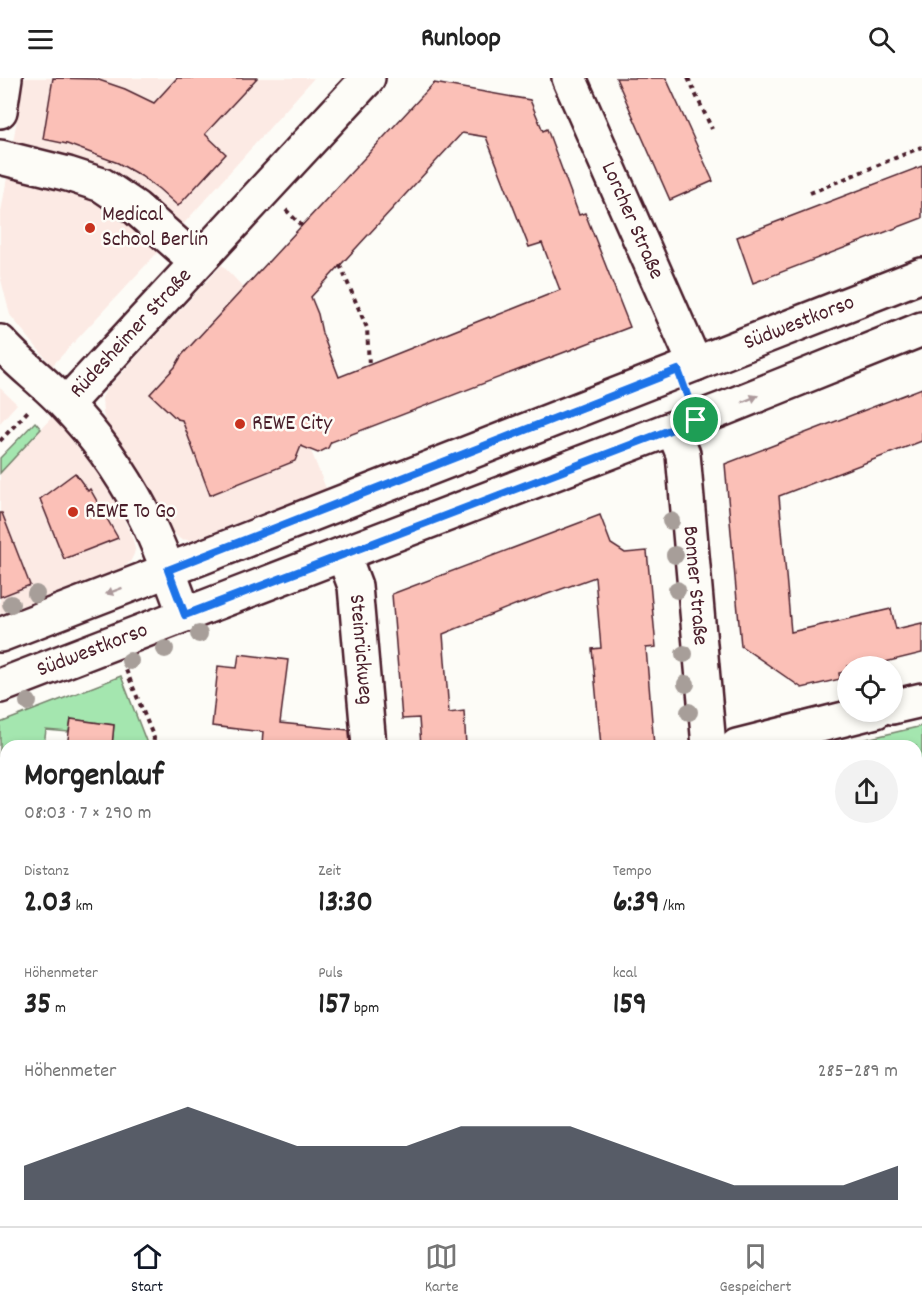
<!DOCTYPE html>
<html lang="de">
<head>
<meta charset="utf-8">
<style>
	body { margin:0; font-family:Dekko,sans-serif; background:#f2f2f2; color:#222; height:100vh; display:flex; flex-direction:column; font-size:22px; white-space:nowrap }
	* { box-sizing:border-box; margin:0 }
	p { font-size:20px; color:#767676 }
	.icon { flex:none; width:33px; height:33px; fill:none; stroke:currentColor; stroke-width:2; stroke-linecap:round; stroke-linejoin:round }
	.map { position:relative; flex:1; overflow:hidden }
	.drawer { position:absolute; left:0px; top:662px; width:922px; height:488px; display:flex; flex-direction:column; background:#fff; border-radius:18px 18px 0 0; box-shadow:0 3px 9px #0003 }
	.drawer>* { flex:none }
	.controls { position:absolute; left:837px; top:578px; display:grid; gap:12px }
	.controls a { display:grid; place-items:center; width:66px; height:66px; border-radius:50%; background:#fff; box-shadow:0 3px 9px #0003; font-size:30px }
	.pin { position:absolute; display:grid; place-items:center; width:51px; height:51px; color:#fff; margin:-26px; border:3px solid #fff; border-radius:50%; box-shadow:0 2px 6px #0007 }
	.round { display:grid; place-items:center; flex:none; width:63px; height:63px; border-radius:32px; background:#f2f2f2 }
	.summary { display:flex; align-items:center; justify-content:space-between; height:102px; padding:0 24px }
	h1 { font-size:33px; font-weight:700; line-height:45px }
	.metrics { display:grid; grid-template-columns:repeat(3,1fr); gap:9px; height:102px; padding:6px 24px }
	.metrics div { display:grid; align-content:center }
	.metrics b { font-size:30px; font-weight:700 }
	.metrics small { font-size:16px; font-weight:400 }
	.metrics p { font-size:16px }
	.chart { height:168px; padding:12px 24px }
	.chart p { display:flex; justify-content:space-between }
	.chart svg { width:100%; height:108px; margin-top:6px; fill:#111827; opacity:.7 }
	header { display:flex; justify-content:space-between; align-items:center; height:78px; padding:0 24px; background:#fff; font-size:27px; font-weight:700 }
	.menu { display:flex; justify-content:space-around; align-items:center; height:84px; border-top:2px solid #e0e0e0; background:#fff; font-size:16px; color:#767676 }
	.menu a { display:grid; justify-items:center; gap:3px }
	.menu .on { color:#111827 }
	.map>svg:first-child { display:block }
	.built { fill:#fceae4 }
	.green { fill:#a4e6af; stroke:#77826d; stroke-width:1.5 }
	.building { fill:#fbc0b7; stroke:#4a1f2b; stroke-width:1.5; fill-rule:evenodd }
	.lines { fill:none; stroke-linecap:round; stroke-linejoin:round }
	.minor-casing { stroke:#4a1f2b; stroke-width:38 }
	.path { stroke:#4a1f2b; stroke-width:4; stroke-dasharray:4.5 4.5; stroke-linecap:butt }
	.minor { stroke:#fdfcf7; stroke-width:33 }
	.tree { fill:#a79e99 }
	.oneway { fill:#ac999b }
	.route-casing { stroke:#fff; stroke-width:12 }
	.route { stroke:#1a73e8; stroke-width:8 }
	.poi-dot { fill:#c8321e; stroke:#fdfcf7; stroke-width:2 }
	.labels { text-anchor:middle; dominant-baseline:central; stroke-width:5; stroke-linejoin:round; paint-order:stroke }
	.poi-label { font-size:22px; fill:#4a1f2b; stroke:#fdfcf7; text-anchor:start }
	.street-label { font-size:22px; fill:#4a1f2b; stroke:#fdfcf7 }
</style>
</head>
<body>
<header><svg class="icon" aria-label="menu" viewBox="0 0 24 24"><path d="M4 6h16M4 12h16M4 18h16"/></svg>Runloop<svg class="icon" aria-label="search" viewBox="0 0 24 24"><circle cx="10" cy="10" r="6"/><path d="M15 15l6 6"/></svg></header>
<div class="map">
<svg width="922" height="1148" viewBox="0 0 922 1148">
	<rect width="100%" height="100%" fill="#fdfcf7"/>
	<filter id="ink" filterUnits="userSpaceOnUse"><feTurbulence type="fractalNoise" baseFrequency=".0167" numOctaves="2"/><feDisplacementMap in="SourceGraphic" scale="12" xChannelSelector="R" yChannelSelector="G"/><feConvolveMatrix kernelMatrix="1 2 1 2 8 2 1 2 1" color-interpolation-filters="sRGB"/></filter>
	<g filter="url(#ink)">
		<g class="built">
			<path d="M 24,0 L 314,0 L 170,161 L 52,288 L 10,237 L 0,198 L 0,140 Z"/>
			<path d="M 222,187 L 248,214 L 329,418 L 325,420 L 314,415 L 193,462 L 189,462 L 180,461 L 173,455 L 170,450 L 140,393 L 105,343 L 103,335 L 102,320 L 106,312 Z"/>
			<path d="M 0,310 L 17,326 L 0,345 Z"/>
			<path d="M 53,338 L 95,392 L 120,432 L 133,462 L 135,471 L 134,476 L 130,484 L 123,490 L 0,536 L 0,395 Z"/>
		</g>
		<g class="green">
			<path d="M 35,344 L 41,351 L 0,395 L 0,380 Z"/>
			<path d="M 121,598 L 146,663 L 146,667 L 112,667 L 114,647 L 71,641 L 69,654 L 46,652 L 44,667 L 6,668 L 6,756 L 0,755 L 0,645 Z"/>
			<path d="M 922,648 L 922,807 L 917,808 L 916,668 L 841,667 Z"/>
			<path d="M 0,779 L 6,780 L 6,935 L 0,934 Z"/>
		</g>
		<g class="building">
			<path d="M 53,0 L 96,1 L 125,11 L 154,25 L 177,0 L 257,0 L 205,56 L 226,76 L 178,128 L 159,111 L 141,98 L 118,85 L 67,66 L 43,61 Z"/>
			<path d="M 616,0 L 666,0 L 713,103 L 670,122 Z"/>
			<path d="M 434,5 L 530,22 L 543,53 L 547,51 L 579,137 L 585,135 L 630,249 L 331,364 L 328,370 L 318,375 L 301,368 L 295,383 L 210,417 L 182,342 L 177,341 L 150,316 L 175,289 L 182,277 ZM 462,55 L 486,59 L 529,169 L 542,165 L 560,212 L 490,240 L 489,239 L 339,299 L 322,255 L 318,236 L 311,219 Z"/>
			<path d="M 922,88 L 922,140 L 753,205 L 737,159 Z"/>
			<path d="M 922,310 L 922,363 L 779,418 L 791,554 L 891,531 L 896,551 L 922,545 L 922,575 L 869,588 L 848,588 L 848,593 L 839,595 L 840,601 L 802,610 L 741,568 L 725,386 Z"/>
			<path d="M 75,395 L 88,413 L 90,411 L 118,460 L 64,481 L 40,421 Z"/>
			<path d="M 0,435 L 2,435 L 30,507 L 0,519 Z"/>
			<path d="M 600,437 L 611,466 L 625,475 L 647,473 L 656,569 L 646,570 L 654,668 L 601,668 L 592,571 L 601,570 L 595,499 L 517,527 L 517,526 L 443,556 L 449,635 L 464,633 L 466,668 L 421,668 L 419,640 L 402,641 L 392,516 Z"/>
			<path d="M 239,576 L 288,582 L 280,645 L 349,652 L 350,668 L 262,668 L 263,654 L 212,648 L 218,588 L 237,590 Z"/>
			<path d="M 71,641 L 114,647 L 112,668 L 67,668 Z"/>
		</g>
		<g class="lines">
			<defs>
				<g id="minor">
					<path id="s1" d="M 569,0 L 695,286"/>
					<path d="M 0,33 L 5,0"/>
					<path d="M 0,79 L 68,96 L 102,107 L 136,130 L 197,184"/>
					<path d="M 0,264 C 20,287 45,304 66,327 C 96,358 123,397 143,435 C 160,467 172,503 185,537"/>
					<path id="s2" d="M 66,326 L 368,0"/>
					<path id="s3" d="M 673,351 L 683,376 L 709,668"/>
					<path id="s4" d="M 343,476 L 355,508 L 369,668"/>
					<path id="s5" d="M 0,557 L 200,480 L 922,197"/>
					<path id="s6" d="M 0,608 L 343,476 L 723,331 L 922,251"/>
					<path d="M 892,629 L 922,622"/>
					<path d="M 737,668 L 876,633"/>
					<path d="M 916,829 L 922,829"/>
					<path d="M 0,982 L 6,982"/>
					<path d="M 916,1131 L 922,1131"/>
					<path d="M 627,1148 L 628,1143"/>
				</g>
			</defs>
			<use href="#minor" class="minor-casing"/>
			<g class="path">
				<path d="M 688,0 L 712,51"/>
				<path d="M 810,115 L 922,69"/>
				<path d="M 286,132 L 302,148"/>
				<path d="M 340,187 L 367,250 L 369,287"/>
				<path d="M 0,363 L 30,331"/>
				<path d="M 126,592 L 154,660 L 153,668"/>
				<path d="M 916,694 L 922,693"/>
				<path d="M 916,766 L 922,765"/>
				<path d="M 0,940 L 6,941"/>
				<path d="M 63,1148 L 64,1143"/>
				<path d="M 722,1148 L 723,1143"/>
			</g>
			<use href="#minor" class="minor"/>
		</g>
		<g class="tree">
			<circle cx="671" cy="443" r="9"/>
			<circle cx="675" cy="477" r="9"/>
			<circle cx="677" cy="512" r="9"/>
			<circle cx="36" cy="516" r="9"/>
			<circle cx="11" cy="526" r="9"/>
			<circle cx="199" cy="556" r="9"/>
			<circle cx="165" cy="571" r="9"/>
			<circle cx="684" cy="576" r="9"/>
			<circle cx="130" cy="583" r="9"/>
			<circle cx="686" cy="606" r="9"/>
			<circle cx="28" cy="624" r="9"/>
			<circle cx="689" cy="634" r="9"/>
		</g>
		<defs><path id="oneway-solid" d="M-6-.8H1V-3.2L6.5 0L1 3.2V.8H-6Z" transform="scale(1.5)"/></defs>
		<g class="oneway">
			<use href="#oneway-solid" transform="translate(750 321) rotate(-22)"/>
			<use href="#oneway-solid" transform="translate(114 513) rotate(160)"/>
		</g>
	</g>
	<g class="lines" filter="url(#ink)">
		<defs>
			<path id="route" d="M 678,292 L 696,342 L 185,537 L 168,492 Z"/>
		</defs>
		<use href="#route" class="route-casing"/>
		<use href="#route" class="route"/>
	</g>
	<g class="poi-dot">
		<circle cx="90" cy="150" r="6"/>
		<circle cx="240" cy="346" r="6"/>
		<circle cx="73" cy="434" r="6"/>
	</g>
	<g class="labels">
		<g class="poi-label">
			<text x="102" y="137">Medical<tspan x="102" dy="25">School Berlin</tspan></text>
			<text x="252" y="346">REWE City</text>
			<text x="85" y="434">REWE To Go</text>
		</g>
		<g class="street-label">
			<text stroke="none"><textPath href="#s1" startOffset="156">Lorcher Straße</textPath></text>
			<text stroke="none"><textPath href="#s5" startOffset="858">Südwestkorso</textPath></text>
			<text stroke="none"><textPath href="#s2" startOffset="96">Rüdesheimer Straße</textPath></text>
			<text stroke="none"><textPath href="#s3" startOffset="159">Bonner Straße</textPath></text>
			<text stroke="none"><textPath href="#s4" startOffset="98">Steinrückweg</textPath></text>
			<text stroke="none"><textPath href="#s6" startOffset="99">Südwestkorso</textPath></text>
		</g>
	</g>
</svg>
<div class="controls">
<a><svg class="icon" aria-label="locate" viewBox="0 0 24 24"><circle cx="12" cy="12" r="6"/><path d="M12 2v4M12 18v4M2 12h4M18 12h4"/></svg></a>
</div>
<div class="pin" style="left:696px;top:342px;background:#1e9e55"><svg class="icon" aria-label="arrive" viewBox="0 0 24 24"><path d="M6 21V4h12l-3 4 3 4H6"/></svg></div>
<section class="drawer">
<div class="summary"><div><h1>Morgenlauf</h1><p>08:03 · 7 × 290 m</p></div><a class="round"><svg class="icon" aria-label="share" viewBox="0 0 24 24"><path d="M12 15V3M7 8l5-5 5 5M5 13v7h14v-7"/></svg></a></div>
<div class="metrics">
<div><p>Distanz</p><b>2.03<small> km</small></b></div>
<div><p>Zeit</p><b>13:30</b></div>
<div><p>Tempo</p><b>6:39<small> /km</small></b></div>
</div>
<div class="metrics">
<div><p>Höhenmeter</p><b>35<small> m</small></b></div>
<div><p>Puls</p><b>157<small> bpm</small></b></div>
<div><p>kcal</p><b>159</b></div>
</div>
<div class="chart"><p><span>Höhenmeter</span>285–289 m</p>
<svg viewBox="0 0 160 44" preserveAspectRatio="none"><path d="M0 44V30L10 22L20 14L30 6L40 14L50 22L60 22L70 22L80 14L90 14L100 14L110 22L120 30L130 38L140 38L150 38L160 30V44z"/></svg>
</div>
</section>
</div>
<nav class="menu">
<a class="on"><svg class="icon" aria-label="home" viewBox="0 0 24 24"><path d="M3 11l9-7 9 7M6 9v11h12V9"/></svg>Start</a>
<a><svg class="icon" aria-label="map" viewBox="0 0 24 24"><path d="M3 6l6-2 6 2 6-2v14l-6 2-6-2-6 2zM9 4v14M15 6v14"/></svg>Karte</a>
<a><svg class="icon" aria-label="saved" viewBox="0 0 24 24"><path d="M7 4h10v16l-5-4-5 4z"/></svg>Gespeichert</a>
</nav>
</body>
</html>
